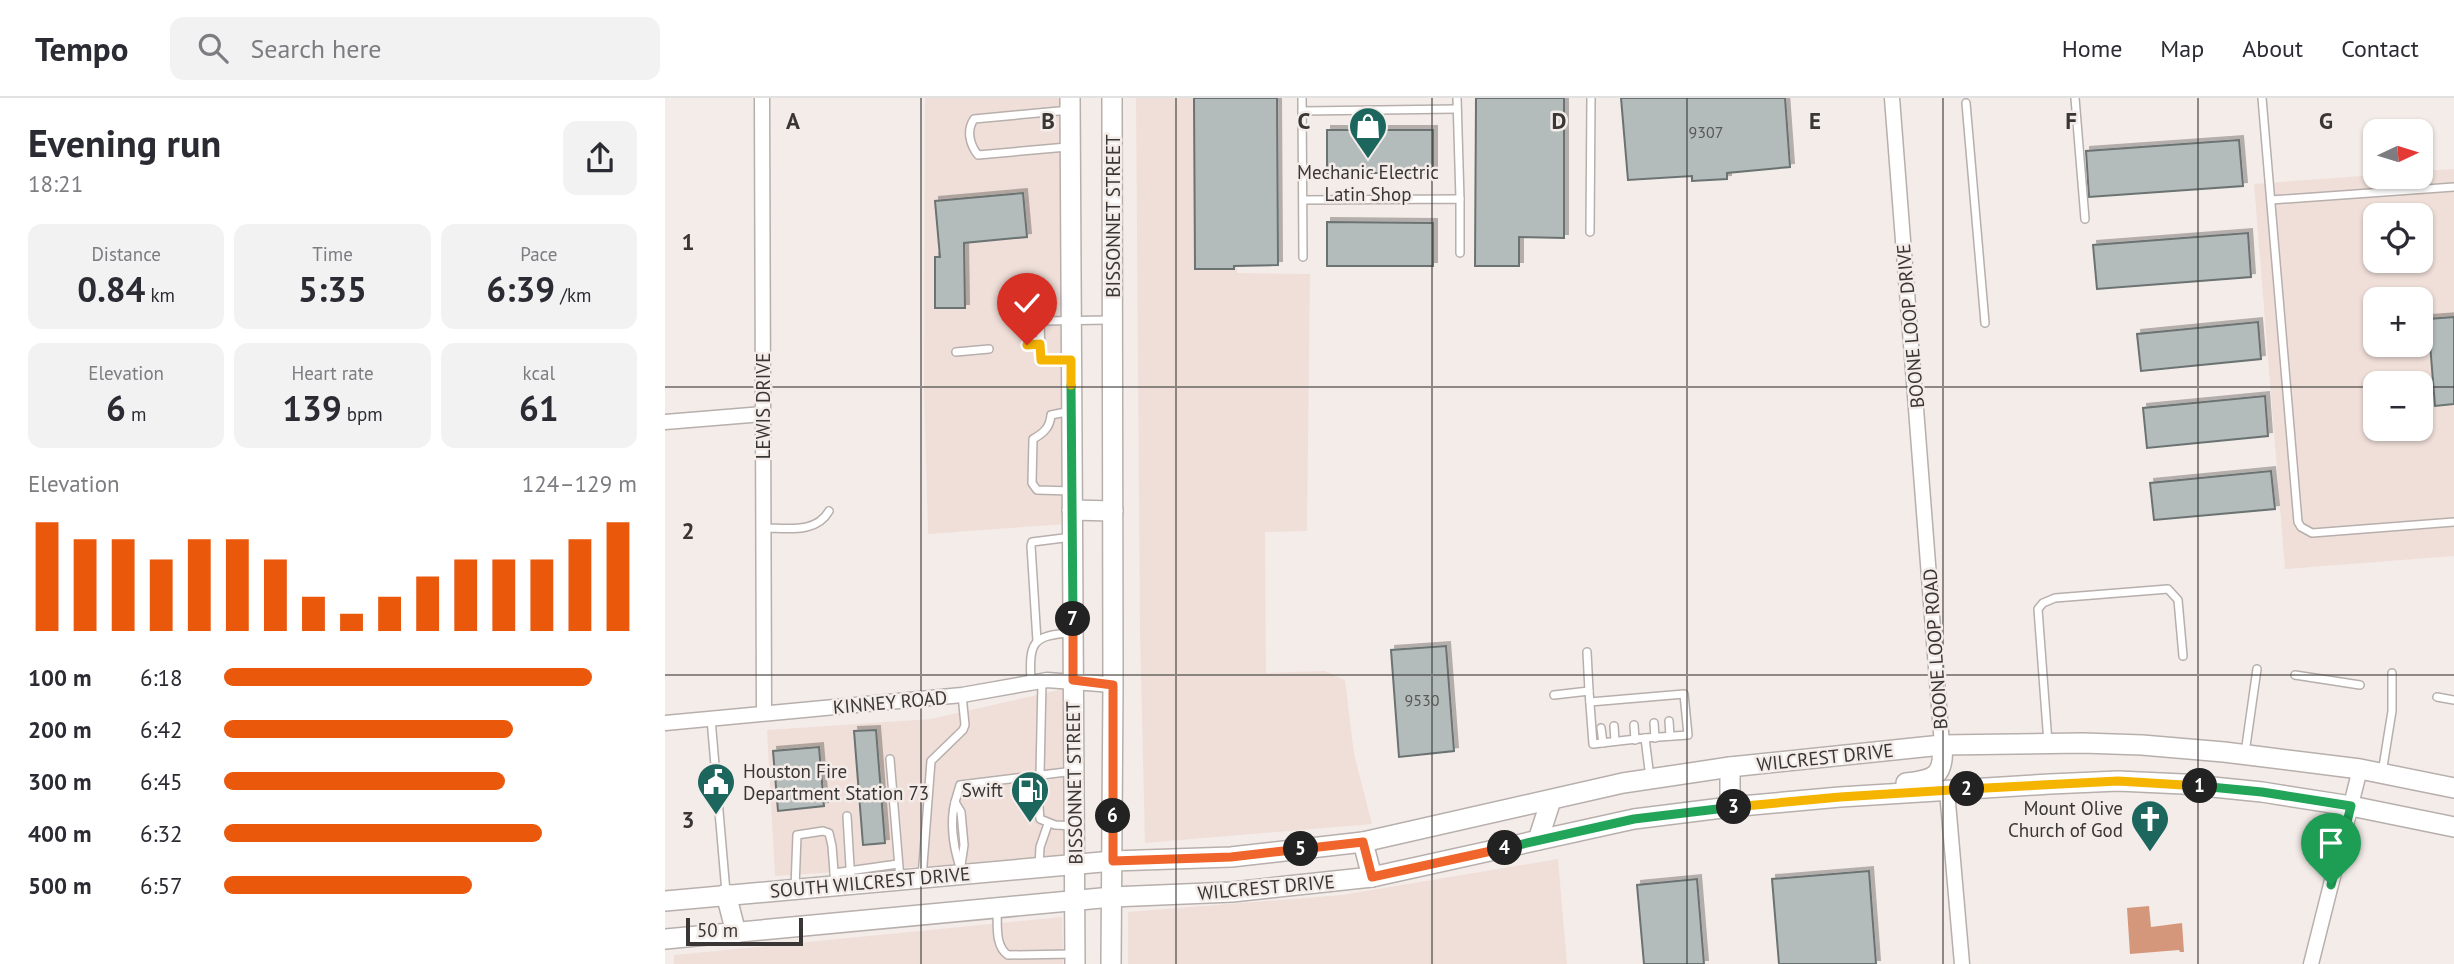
<!DOCTYPE html>
<html lang="en">
<head>
<meta charset="utf-8">
<style>
	body { margin:0; font-family:"PT Sans",sans-serif; background:#f2f2f3; color:#2b2b33; height:100vh; display:flex; flex-direction:column; font-size:26px; white-space:nowrap }
	* { box-sizing:border-box; margin:0 }
	p { font-size:23px; color:#7c7c81 }
	.icon { flex:none; width:38px; height:38px; fill:none; stroke:currentColor; stroke-width:2; stroke-linecap:round; stroke-linejoin:round }
	.map { position:relative; flex:1; overflow:hidden }
	.sheet { display:flex; flex-direction:column; background:#fff; width:665px }
	.sheet>* { flex:none }
	.needle { width:46px; rotate:86deg }
	.tools { position:absolute; left:1698px; top:21px; display:grid; gap:14px }
	.tools a { display:grid; place-items:center; width:70px; height:70px; border-radius:14px; background:#fff; box-shadow:0 2px 5px #0004; font-size:35px }
	.scale { position:absolute; left:21px; bottom:18px; width:117px; box-sizing:border-box; padding-left:7px; border:4px solid #393635; border-top:0; font-size:19px; line-height:24px; white-space:nowrap; color:#393635; -webkit-text-stroke:5px #f4ece9; paint-order:stroke }
	.pin { position:absolute; display:grid; place-items:center; width:60px; height:60px; color:#fff; margin:-72px -30px; border-radius:50% 50% 50% 0; rotate:-45deg; box-shadow:0 0 7px #0007 }
	.pin .icon { rotate:45deg }
	.km { position:absolute; width:35px; height:35px; margin:-18px; border-radius:50%; background:#222; color:#fff; font-size:19px; line-height:35px; text-align:center }
	.round { display:grid; place-items:center; flex:none; width:74px; height:74px; border-radius:14px; background:#f2f2f3 }
	.summary { display:flex; align-items:center; justify-content:space-between; height:119px; padding:0 28px }
	h1 { font-size:38px; font-weight:700; line-height:52px }
	.stats { display:grid; grid-template-columns:repeat(3,1fr); gap:10px; height:119px; padding:7px 28px }
	.stats div { display:grid; align-content:center; border-radius:14px; background:#f2f2f3; text-align:center }
	.stats b { font-size:35px; font-weight:700 }
	.stats small { font-size:19px; font-weight:400 }
	.stats p { font-size:19px }
	.chart { height:196px; padding:14px 28px }
	.chart p { display:flex; justify-content:space-between }
	.chart svg { width:100%; height:126px; margin-top:7px; stroke:#ea580c; stroke-width:6 }
	ul { padding:0 28px; list-style:none; font-size:23px }
	li { display:grid; grid-template-columns:112px 84px 1fr; align-items:center; height:52px }
	li i { height:18px; border-radius:9px; background:#ea580c }
	header { display:flex; align-items:center; gap:42px; box-sizing:border-box; height:98px; padding:0 35px; background:#fff; border-bottom:2px solid #e1e1e2 }
	header strong { font-size:33px }
	nav { display:flex; gap:38px; margin-inline-start:auto; font-size:24px }
	.search { width:490px; height:63px; background:#f2f2f3; display:flex; align-items:center; gap:18px; box-sizing:border-box; padding:0 24px; border-radius:14px; color:#7c7c81; font-size:26px }
	main { display:flex; flex:1; min-height:0 }
	.map>svg:first-child { display:block }
	.built { fill:#f0dfd9; fill-rule:evenodd }
	.water { fill:#d5977c }
	.building { fill:#b3bcba; stroke:#6b7372; stroke-width:2; filter:url(#shadow) }
	.lines { fill:none; stroke-linecap:round; stroke-linejoin:round }
	.service-casing { stroke:#b7afac; stroke-width:10 }
	.minor-casing { stroke:#b7afac; stroke-width:17 }
	.secondary-casing { stroke:#b7afac; stroke-width:22 }
	.service { stroke:#fff; stroke-width:7 }
	.minor { stroke:#fff; stroke-width:14 }
	.secondary { stroke:#fff; stroke-width:19 }
	.split-1-casing { stroke:#fff; stroke-width:14 }
	.split-2-casing { stroke:#fff; stroke-width:14 }
	.split-3-casing { stroke:#fff; stroke-width:14 }
	.split-4-casing { stroke:#fff; stroke-width:14 }
	.split-5-casing { stroke:#fff; stroke-width:14 }
	.split-6-casing { stroke:#fff; stroke-width:14 }
	.split-7-casing { stroke:#fff; stroke-width:14 }
	.split-8-casing { stroke:#fff; stroke-width:14 }
	.split-9-casing { stroke:#fff; stroke-width:14 }
	.split-1 { stroke:#22a559; stroke-width:9 }
	.split-2 { stroke:#f5b400; stroke-width:9 }
	.split-3 { stroke:#f5b400; stroke-width:9 }
	.split-4 { stroke:#22a559; stroke-width:9 }
	.split-5 { stroke:#f0652b; stroke-width:9 }
	.split-6 { stroke:#f0652b; stroke-width:9 }
	.split-7 { stroke:#f0652b; stroke-width:9 }
	.split-8 { stroke:#22a559; stroke-width:9 }
	.split-9 { stroke:#f5b400; stroke-width:9 }
	.grid { fill:none; stroke:#393635; stroke-width:2; stroke-opacity:0.55 }
	.labels { text-anchor:middle; dominant-baseline:central; stroke-width:5; stroke-linejoin:round; paint-order:stroke }
	.number-label { font-size:16px; fill:#585856 }
	.poi-label { font-size:19px; fill:#393635; stroke:#f4ece9; text-anchor:end }
	.street-label { font-size:19px; fill:#393635; stroke:#f4ece9 }
	.grid-label { font-size:23px; text-anchor:middle; font-weight:bold; fill:#393635; stroke:#f4ece9; stroke-width:5; stroke-linejoin:round; paint-order:stroke }
</style>
</head>
<body>
<header>
<strong>Tempo</strong>
<div class="search"><svg class="icon" aria-label="search" viewBox="0 0 24 24"><circle cx="10" cy="10" r="6"/><path d="M15 15l6 6"/></svg>Search here</div>
<nav><a>Home</a><a>Map</a><a>About</a><a>Contact</a></nav>
</header>
<main>
<section class="sheet">
<div class="summary"><div><h1>Evening run</h1><p>18:21</p></div><a class="round"><svg class="icon" aria-label="share" viewBox="0 0 24 24"><path d="M12 15V3M7 8l5-5 5 5M5 13v7h14v-7"/></svg></a></div>
<div class="stats">
<div><p>Distance</p><b>0.84<small> km</small></b></div>
<div><p>Time</p><b>5:35</b></div>
<div><p>Pace</p><b>6:39<small> /km</small></b></div>
</div>
<div class="stats">
<div><p>Elevation</p><b>6<small> m</small></b></div>
<div><p>Heart rate</p><b>139<small> bpm</small></b></div>
<div><p>kcal</p><b>61</b></div>
</div>
<div class="chart"><p><span>Elevation</span>124–129 m</p>
<svg viewBox="0 0 160 44" preserveAspectRatio="none"><path d="M5 44V6M15 44V12M25 44V12M35 44V19M45 44V12M55 44V12M65 44V19M75 44V32M85 44V38M95 44V32M105 44V25M115 44V19M125 44V19M135 44V19M145 44V12M155 44V6"/></svg>
</div>
<ul>
<li><b>100 m</b>6:18<i style="width:89%"></i></li>
<li><b>200 m</b>6:42<i style="width:70%"></i></li>
<li><b>300 m</b>6:45<i style="width:68%"></i></li>
<li><b>400 m</b>6:32<i style="width:77%"></i></li>
<li><b>500 m</b>6:57<i style="width:60%"></i></li>
</ul>
</section>
<div class="map">
<svg width="1789" height="866" viewBox="0 0 1789 866">
	<defs>
		<filter id="shadow"><feDropShadow dx="4" dy="-4" stdDeviation="0" flood-color="#0004"/></filter>
	</defs>
	<rect width="100%" height="100%" fill="#f4ece9"/>
	<g class="built">
		<path d="M 260,0 L 397,0 L 401,426 L 263,436 L 259,290 Z"/>
		<path d="M 471,0 L 572,0 L 572,175 L 645,176 L 642,433 L 600,434 L 601,575 L 660,573 L 680,582 L 689,656 L 707,726 L 480,745 L 475,536 Z"/>
		<path d="M 1789,71 L 1789,458 L 1620,471 L 1589,86 L 1710,77 L 1710,79 L 1755,79 L 1755,73 ZM 1710,117 L 1755,117 L 1755,163 L 1710,163 ZM 1710,201 L 1755,201 L 1755,247 L 1710,247 ZM 1710,285 L 1755,285 L 1755,331 L 1710,331 Z"/>
		<path d="M 398,591 L 401,759 L 110,778 L 102,632 L 266,621 Z"/>
		<path d="M 893,761 L 902,866 L 463,866 L 463,814 L 677,797 Z"/>
		<path d="M 397,819 L 398,866 L 9,866 L 9,857 Z"/>
	</g>
	<path class="water" d="M 1484,808 L 1486,829 L 1517,825 L 1519,854 L 1515,854 L 1514,852 L 1465,856 L 1462,810 Z"/>
	<g class="building">
		<path d="M 529,0 L 612,0 L 613,167 L 569,168 L 569,171 L 530,171 Z"/>
		<path d="M 811,0 L 899,0 L 899,140 L 854,139 L 854,168 L 810,168 Z"/>
		<path d="M 956,0 L 1120,0 L 1125,69 L 1062,75 L 1062,81 L 1027,83 L 1027,78 L 963,82 Z"/>
		<rect x="662" y="32" width="106" height="43"/>
		<path d="M 1574,42 L 1578,88 L 1424,99 L 1421,53 Z"/>
		<path d="M 358,95 L 362,139 L 299,145 L 300,210 L 270,210 L 270,159 L 275,159 L 270,103 Z"/>
		<path d="M 662,124 L 768,125 L 768,168 L 662,168 Z"/>
		<path d="M 1583,135 L 1586,179 L 1432,191 L 1428,147 Z"/>
		<path d="M 1789,219 L 1789,306 L 1770,308 L 1763,221 Z"/>
		<path d="M 1593,224 L 1596,261 L 1476,273 L 1472,236 Z"/>
		<path d="M 1600,298 L 1603,338 L 1482,350 L 1478,310 Z"/>
		<path d="M 1606,373 L 1610,411 L 1489,422 L 1485,385 Z"/>
		<path d="M 781,548 L 789,653 L 734,659 L 726,552 Z"/>
		<path d="M 211,632 L 220,745 L 198,747 L 189,633 Z"/>
		<path d="M 154,649 L 159,708 L 113,713 L 108,653 Z"/>
		<path d="M 1204,773 L 1211,866 L 1114,866 L 1107,781 Z"/>
		<path d="M 1032,781 L 1039,866 L 979,866 L 972,787 Z"/>
	</g>
	<g class="lines">
		<defs>
			<g id="service">
				<path d="M 637,0 L 638,159"/>
				<path d="M 792,0 L 795,101"/>
				<path d="M 1410,0 L 1420,121"/>
				<path d="M 1597,0 L 1633,424 L 1636,429 L 1647,435 L 1789,424"/>
				<path d="M 1301,5 L 1320,225"/>
				<path d="M 637,13 L 792,11"/>
				<path d="M 402,49 L 313,57 C 305,47 301,33 309,21 L 405,12"/>
				<path d="M 638,102 L 795,101 L 795,155"/>
				<path d="M 1606,102 L 1789,89"/>
				<path d="M 925,134 L 926,0"/>
				<path d="M 362,247 L 375,246"/>
				<path d="M 291,254 L 324,251"/>
				<path d="M 404,262 L 376,262 L 375,223 L 447,222"/>
				<path d="M 406,313 L 386,317 C 385,329 379,335 368,341 L 367,385 L 372,392 L 406,393"/>
				<path d="M 99,430 C 122,430 151,436 164,413"/>
				<path d="M 372,543 L 366,448 L 367,444 L 407,439"/>
				<path d="M 922,554 L 924,593"/>
				<path d="M 1630,577 L 1695,587"/>
				<path d="M 377,584 L 375,676 L 372,685 L 375,721 L 390,727 L 409,728"/>
				<path d="M 366,585 C 364,545 366,537 407,535"/>
				<path d="M 889,597 L 924,593 L 928,646 L 980,640 L 985,680"/>
				<path d="M 1772,599 L 1789,602"/>
				<path d="M 925,604 L 1019,596 L 1023,637 L 980,640"/>
				<path d="M 46,621 L 61,794"/>
				<path d="M 1004,623 L 1005,638"/>
				<path d="M 989,625 L 990,640"/>
				<path d="M 969,627 L 970,642"/>
				<path d="M 949,628 L 950,643"/>
				<path d="M 936,630 L 938,645"/>
				<path d="M 1383,645 L 1373,511 L 1378,505 L 1390,500 L 1503,491 L 1513,502 L 1518,558"/>
				<path d="M 1580,655 L 1592,571"/>
				<path d="M 225,661 L 235,781"/>
				<path d="M 1717,675 L 1727,613 L 1727,575"/>
				<path d="M 290,704 C 285,723 288,747 294,766"/>
				<path d="M 182,718 L 186,785"/>
				<path d="M 374,769 L 375,749 L 383,726"/>
				<path d="M 295,774 L 299,747 L 296,714 L 290,704 L 295,687 L 409,673"/>
				<path d="M 169,775 L 233,766"/>
				<path d="M 257,780 L 266,663 L 298,632 L 300,627 L 297,597"/>
				<path d="M 130,790 L 132,737 L 158,733 L 164,735 L 167,748 L 170,787"/>
				<path d="M 332,810 C 333,825 329,848 343,857 L 409,856"/>
			</g>
			<g id="minor">
				<path d="M 97,0 L 99,615"/>
				<path d="M 1227,0 L 1277,647"/>
				<path d="M 0,324 L 98,316"/>
				<path d="M 0,625 L 297,597 L 382,582 L 448,587"/>
				<path d="M 1282,693 L 1297,866"/>
				<path d="M 1646,866 L 1695,671"/>
			</g>
			<g id="secondary">
				<path d="M 405,0 L 410,866"/>
				<path d="M 407,412 L 448,413"/>
				<path d="M 1241,685 C 1269,682 1280,678 1277,647"/>
				<path d="M 1065,709 L 1065,669"/>
				<path d="M 873,742 L 886,702"/>
				<path d="M 698,744 L 707,779"/>
				<path d="M 61,796 L 71,835"/>
				<path d="M 0,803 L 448,763 L 566,759 L 698,744 L 958,685 L 1065,669 L 1277,647 L 1418,645 L 1477,647 L 1559,654 L 1695,671 L 1789,690"/>
				<path d="M 0,841 L 447,799 L 567,794 L 707,779 L 969,721 L 1065,709 L 1175,699 L 1385,686 L 1453,683 L 1518,686 L 1597,694 L 1686,708 L 1789,729"/>
				<path d="M 446,866 L 448,587 L 447,0"/>
			</g>
		</defs>
		<use href="#service" class="service-casing"/>
		<use href="#minor" class="minor-casing"/>
		<use href="#secondary" class="secondary-casing"/>
		<use href="#service" class="service"/>
		<use href="#minor" class="minor"/>
		<use href="#secondary" class="secondary"/>
	</g>
	<g class="lines">
		<defs>
			<path id="split-1" d="M 1535,688 L 1597,694 L 1686,708 L 1666,787"/>
			<path id="split-2" d="M 1302,691 L 1453,683 L 1535,688"/>
			<path id="split-3" d="M 1069,709 L 1175,699 L 1302,691"/>
			<path id="split-4" d="M 840,750 L 969,721 L 1069,709"/>
			<path id="split-5" d="M 636,751 L 698,744 L 707,779 L 840,750"/>
			<path id="split-6" d="M 448,718 L 448,763 L 566,759 L 636,751"/>
			<path id="split-7" d="M 408,521 L 408,582 L 448,587 L 448,718"/>
			<path id="split-8" d="M 406,287 L 408,521"/>
			<path id="split-9" d="M 362,247 L 375,246 L 376,262 L 406,262 L 406,287"/>
		</defs>
		<use href="#split-1" class="split-1-casing"/>
		<use href="#split-2" class="split-2-casing"/>
		<use href="#split-3" class="split-3-casing"/>
		<use href="#split-4" class="split-4-casing"/>
		<use href="#split-5" class="split-5-casing"/>
		<use href="#split-6" class="split-6-casing"/>
		<use href="#split-7" class="split-7-casing"/>
		<use href="#split-8" class="split-8-casing"/>
		<use href="#split-9" class="split-9-casing"/>
		<use href="#split-1" class="split-1"/>
		<use href="#split-2" class="split-2"/>
		<use href="#split-3" class="split-3"/>
		<use href="#split-4" class="split-4"/>
		<use href="#split-5" class="split-5"/>
		<use href="#split-6" class="split-6"/>
		<use href="#split-7" class="split-7"/>
		<use href="#split-8" class="split-8"/>
		<use href="#split-9" class="split-9"/>
	</g>
	<path class="grid" d="M 256,0 L 256,866M 511,0 L 511,866M 767,0 L 767,866M 1022,0 L 1022,866M 1278,0 L 1278,866M 1533,0 L 1533,866M 0,289 L 1710,289M 1755,289 L 1789,289M 0,577 L 1789,577"/>
	<defs>
		<symbol id="shop-pin" viewBox="-11 -11 22 30"><path d="M0 17L-7.5 6A9.5 9.5 0 1 1 7.5 6Z" fill="#1c665d" stroke="#f4ece9"/><path d="M-5-2.5h2.3a2.7 3.5 0 0 1 5.4 0H5L5.5 6h-11ZM-1.5-2.5h3a1.5 2.3 0 0 0-3 0Z" fill="#fff"/></symbol>
		<symbol id="civic-pin" viewBox="-11 -11 22 30"><path d="M0 17L-7.5 6A9.5 9.5 0 1 1 7.5 6Z" fill="#1c665d" stroke="#f4ece9"/><path d="M-.6-6.5H3V-4.5H.6V-3L4-1V1h2V6H-6V1h2V-1L-.6-3ZM-1.2 2.5V6h2.4V2.5Z" fill="#fff"/></symbol>
		<symbol id="fuel-pin" viewBox="-11 -11 22 30"><path d="M0 17L-7.5 6A9.5 9.5 0 1 1 7.5 6Z" fill="#1c665d" stroke="#f4ece9"/><path d="M-5.5-6h7V0h2V4h1.3V-2.5L3-4.5l.8-.8L6-3V5H2.5V1h-1V6h-7ZM-4.2-4.7v3.2H.2V-4.7Z" fill="#fff"/></symbol>
		<symbol id="church-pin" viewBox="-11 -11 22 30"><path d="M0 17L-7.5 6A9.5 9.5 0 1 1 7.5 6Z" fill="#1c665d" stroke="#f4ece9"/><path d="M-1.2-6h2.4v3.5h3.3v2.4h-3.3V6h-2.4V-.1h-3.3v-2.4h3.3Z" fill="#fff"/></symbol>
	</defs>
	<g fill-rule="evenodd">
		<use href="#shop-pin" x="681" y="6" width="44" height="60"/>
		<use href="#civic-pin" x="29" y="662" width="44" height="60"/>
		<use href="#fuel-pin" x="343" y="670" width="44" height="60"/>
		<use href="#church-pin" x="1463" y="699" width="44" height="60"/>
	</g>
	<g class="labels">
		<g class="number-label">
			<text x="1041" y="34">9307</text>
			<text x="757" y="602">9530</text>
		</g>
		<g class="poi-label">
			<text x="703" y="74" text-anchor="middle">Mechanic Electric<tspan x="703" dy="22">Latin Shop</tspan></text>
			<text x="78" y="673" text-anchor="start">Houston Fire<tspan x="78" dy="22">Department Station 73</tspan></text>
			<text x="338" y="692">Swift</text>
			<text x="1458" y="710">Mount Olive<tspan x="1458" dy="22">Church of God</tspan></text>
		</g>
		<g class="street-label">
			<text transform="translate(448 118) rotate(-90)">BISSONNET STREET</text>
			<text transform="translate(1245 228) rotate(-95)">BOONE LOOP DRIVE</text>
			<text transform="translate(98 308) rotate(-90)">LEWIS DRIVE</text>
			<text transform="translate(1270 551) rotate(-94)">BOONE LOOP ROAD</text>
			<text transform="translate(225 604) rotate(-5)">KINNEY ROAD</text>
			<text transform="translate(1160 659) rotate(-6)">WILCREST DRIVE</text>
			<text transform="translate(409 685) rotate(-91)">BISSONNET STREET</text>
			<text transform="translate(205 784) rotate(-5)">SOUTH WILCREST DRIVE</text>
			<text transform="translate(601 789) rotate(-5)">WILCREST DRIVE</text>
		</g>
	</g>
	<g class="grid-label">
		<text x="128" y="31">A</text>
		<text x="383" y="31">B</text>
		<text x="639" y="31">C</text>
		<text x="894" y="31">D</text>
		<text x="1150" y="31">E</text>
		<text x="1406" y="31">F</text>
		<text x="1661" y="31">G</text>
		<text x="23" y="152">1</text>
		<text x="23" y="441">2</text>
		<text x="23" y="730">3</text>
	</g>
</svg>
<div class="tools">
<a><svg class="needle" viewBox="-14 -14 28 28"><path d="M0-13l5 13h-10z" fill="#e53935"/><path d="M0 13l5-13h-10z" fill="#7c7c81"/></svg></a>
<a><svg class="icon" aria-label="locate" viewBox="0 0 24 24"><circle cx="12" cy="12" r="6"/><path d="M12 2v4M12 18v4M2 12h4M18 12h4"/></svg></a>
<a>+</a>
<a>−</a>
</div>
<div class="scale">50 m</div>
<div class="pin" style="left:1666px;top:787px;background:#1e9e55"><svg class="icon" aria-label="arrive" viewBox="0 0 24 24"><path d="M6 21V4h12l-3 4 3 4H6"/></svg></div>
<div class="pin" style="left:362px;top:247px;background:#d93025"><svg class="icon" aria-label="check" viewBox="0 0 24 24"><path d="M5 12l5 5 9-10"/></svg></div>
<b class="km" style="left:1535px;top:688px">1</b>
<b class="km" style="left:1302px;top:691px">2</b>
<b class="km" style="left:1069px;top:709px">3</b>
<b class="km" style="left:840px;top:750px">4</b>
<b class="km" style="left:636px;top:751px">5</b>
<b class="km" style="left:448px;top:718px">6</b>
<b class="km" style="left:408px;top:521px">7</b>
</div>
</main>
</body>
</html>
